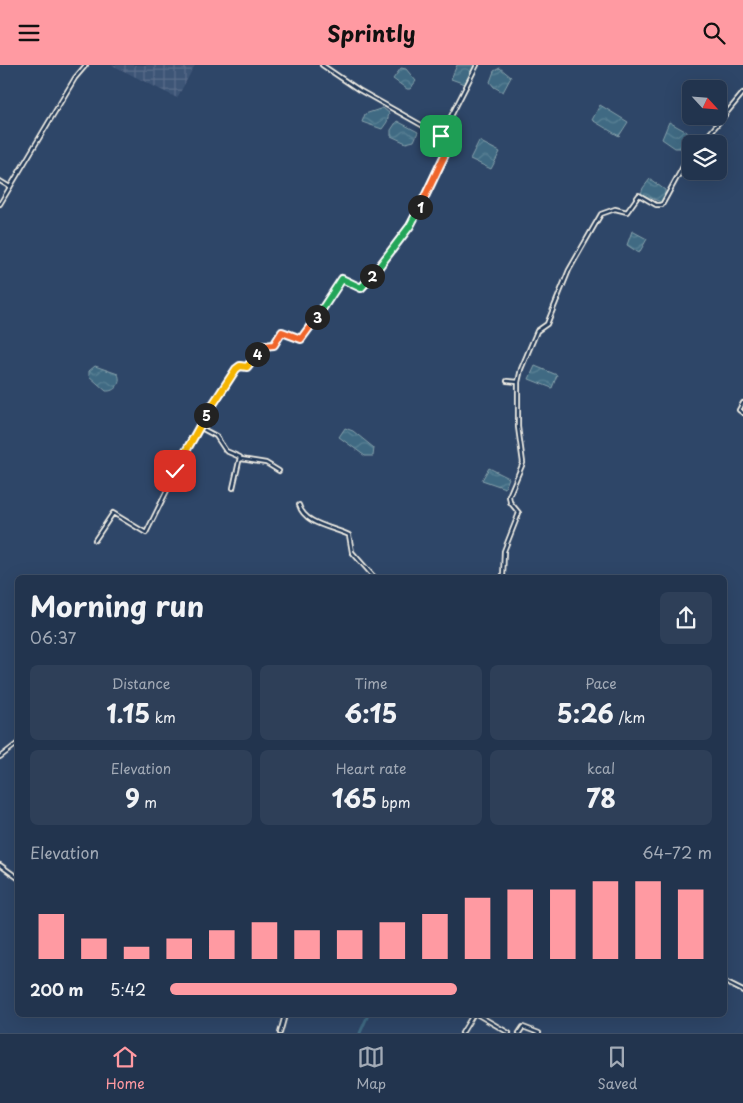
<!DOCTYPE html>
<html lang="en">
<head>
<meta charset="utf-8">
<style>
	body { margin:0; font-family:"Playpen Sans",sans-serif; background:#2e3f58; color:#f1f3f6; height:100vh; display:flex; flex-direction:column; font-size:19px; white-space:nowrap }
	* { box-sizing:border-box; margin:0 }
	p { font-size:16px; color:#a2aab6 }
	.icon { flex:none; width:28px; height:28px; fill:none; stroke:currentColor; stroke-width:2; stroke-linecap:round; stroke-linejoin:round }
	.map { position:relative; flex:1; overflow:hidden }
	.side { position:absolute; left:15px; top:510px; width:712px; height:442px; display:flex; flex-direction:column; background:#22344e; border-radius:8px; box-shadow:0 5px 20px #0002,0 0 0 1px #3f4f66 }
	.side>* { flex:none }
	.needle { width:32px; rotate:116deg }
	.buttons { position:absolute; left:682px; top:15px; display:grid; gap:10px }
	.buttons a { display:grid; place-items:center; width:45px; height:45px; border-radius:8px; background:#22344e; box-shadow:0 5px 20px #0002,0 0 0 1px #3f4f66; font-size:25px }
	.pin { position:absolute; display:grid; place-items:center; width:42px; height:42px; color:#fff; margin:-21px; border-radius:10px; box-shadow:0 2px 8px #0006 }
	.km { position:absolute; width:25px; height:25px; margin:-12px; border-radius:50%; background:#222; color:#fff; font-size:14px; line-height:25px; text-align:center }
	.round { display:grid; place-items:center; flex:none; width:52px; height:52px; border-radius:8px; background:#2e3f58 }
	.headline { display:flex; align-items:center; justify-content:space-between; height:85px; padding:0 15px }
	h1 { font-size:28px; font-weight:700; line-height:38px }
	.stats { display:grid; grid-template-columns:repeat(3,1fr); gap:8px; height:85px; padding:5px 15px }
	.stats div { display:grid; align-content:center; border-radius:8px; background:#2e3f58; text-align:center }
	.stats b { font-size:25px; font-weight:700 }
	.stats small { font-size:14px; font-weight:400 }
	.stats p { font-size:14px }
	.chart { height:140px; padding:10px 15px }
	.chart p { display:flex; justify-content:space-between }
	.chart svg { width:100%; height:90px; margin-top:5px; stroke:#ff9aa2; stroke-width:6 }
	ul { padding:0 15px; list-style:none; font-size:16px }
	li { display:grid; grid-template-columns:80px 60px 1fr; align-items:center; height:38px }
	li i { height:12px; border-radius:6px; background:#ff9aa2 }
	header { display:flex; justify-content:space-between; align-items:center; height:65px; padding:0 15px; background:#ff9aa2; color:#111; font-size:22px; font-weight:700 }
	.tab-bar { display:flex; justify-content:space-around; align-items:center; height:70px; border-top:1px solid #3f4f66; background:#22344e; font-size:14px; color:#a2aab6 }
	.tab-bar a { display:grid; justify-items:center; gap:2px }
	.tab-bar .selected { color:#ff9aa2 }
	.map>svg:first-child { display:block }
	.industrial { fill:url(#industrial-grid) }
	.water { fill:url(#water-waves); stroke:#87a1ab }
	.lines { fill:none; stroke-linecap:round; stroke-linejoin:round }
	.canal { stroke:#3f6b83; stroke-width:3 }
	.minor-casing { stroke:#f4f1e8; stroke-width:6 }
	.minor { stroke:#1d3557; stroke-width:2.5 }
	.split-1-casing { stroke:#fff; stroke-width:10 }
	.split-2-casing { stroke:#fff; stroke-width:10 }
	.split-3-casing { stroke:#fff; stroke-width:10 }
	.split-4-casing { stroke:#fff; stroke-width:10 }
	.split-5-casing { stroke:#fff; stroke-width:10 }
	.split-6-casing { stroke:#fff; stroke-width:10 }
	.split-1 { stroke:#f0652b; stroke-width:6 }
	.split-2 { stroke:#22a559; stroke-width:6 }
	.split-3 { stroke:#22a559; stroke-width:6 }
	.split-4 { stroke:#f0652b; stroke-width:6 }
	.split-5 { stroke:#f5b400; stroke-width:6 }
	.split-6 { stroke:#f5b400; stroke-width:6 }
</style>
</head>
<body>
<header><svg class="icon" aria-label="menu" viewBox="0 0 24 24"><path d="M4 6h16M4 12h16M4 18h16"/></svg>Sprintly<svg class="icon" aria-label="search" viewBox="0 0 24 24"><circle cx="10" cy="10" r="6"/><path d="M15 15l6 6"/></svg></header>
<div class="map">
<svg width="743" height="968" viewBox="0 0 743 968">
	<defs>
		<pattern id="industrial-grid" width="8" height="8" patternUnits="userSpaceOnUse" patternTransform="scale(1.25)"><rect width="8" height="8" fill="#3e5476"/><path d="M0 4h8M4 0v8" fill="none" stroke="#5a6d8a"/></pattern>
		<pattern id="water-waves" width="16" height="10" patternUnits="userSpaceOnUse" patternTransform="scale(1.25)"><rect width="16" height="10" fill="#3f6b83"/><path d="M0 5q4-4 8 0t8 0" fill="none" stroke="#5b8195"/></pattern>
	</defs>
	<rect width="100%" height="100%" fill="#2e4668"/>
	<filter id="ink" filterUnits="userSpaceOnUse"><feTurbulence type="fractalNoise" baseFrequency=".02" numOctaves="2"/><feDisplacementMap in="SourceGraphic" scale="10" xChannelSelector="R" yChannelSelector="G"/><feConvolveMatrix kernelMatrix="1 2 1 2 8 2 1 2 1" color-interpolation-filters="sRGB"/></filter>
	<g filter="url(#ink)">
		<path class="industrial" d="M 112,0 L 195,0 L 177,33 Z"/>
		<g class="water">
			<path d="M 457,0 L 474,0 L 465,19 L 451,14 Z"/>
			<path d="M 401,3 L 406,4 L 416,16 L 410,24 L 407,24 L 393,14 Z"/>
			<path d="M 500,3 L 511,12 L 503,27 L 494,22 L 490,17 L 494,6 Z"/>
			<path d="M 600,40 L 628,57 L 619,71 L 592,55 Z"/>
			<path d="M 383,43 L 389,48 L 387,57 L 382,64 L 362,57 L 365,49 Z"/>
			<path d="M 397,56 L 418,67 L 414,76 L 406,78 L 391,71 L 391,65 Z"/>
			<path d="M 669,57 L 687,67 L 689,71 L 682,83 L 675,83 L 662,74 Z"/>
			<path d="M 479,76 L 500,87 L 491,104 L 470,94 Z"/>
			<path d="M 650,114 L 665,125 L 665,130 L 661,137 L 641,129 L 643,123 Z"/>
			<path d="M 632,166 L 647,174 L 639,188 L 627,180 Z"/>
			<path d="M 95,301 L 118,309 C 122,318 115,327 106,326 L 89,311 L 89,306 Z"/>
			<path d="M 535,301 L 557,310 L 552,323 L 529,314 Z"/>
			<path d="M 345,363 L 353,366 L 374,383 L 373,391 L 365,391 L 339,372 Z"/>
			<path d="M 489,403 L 509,413 L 505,423 L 482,415 Z"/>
		</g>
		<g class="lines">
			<path class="canal" d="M 360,968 L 368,950"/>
			<defs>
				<g id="minor">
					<path d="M 322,0 L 359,25 L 441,71"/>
					<path d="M 701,79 L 743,28"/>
					<path d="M 0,116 L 10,122"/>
					<path d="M 0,139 L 75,13 L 86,0"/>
					<path d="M 507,316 L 518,317"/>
					<path d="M 743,338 L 739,345 L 743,348"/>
					<path d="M 199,362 L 216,371 L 226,386 L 240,392 L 233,423"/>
					<path d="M 241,394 L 266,398 L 279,406"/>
					<path d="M 299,440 C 305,460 333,462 349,470 L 352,487 L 374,512"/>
					<path d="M 95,475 L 113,448 L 146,468 L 189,381 L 236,304 L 240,301 L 247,302 L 263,281 L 274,280 L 282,267 L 301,274 L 342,214 L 361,223 L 365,221 L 409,161 L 451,77 L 441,71 L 477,0"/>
					<path d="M 503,512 L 504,486 L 519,448 L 510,437 L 509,431 L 523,398 L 518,362 L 518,317 L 521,304 L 537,266 L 547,259 L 569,205 L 601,149 L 615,144 L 627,147 L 639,130 L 656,140 L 662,140 L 691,87"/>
					<path d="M 0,692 L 18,678"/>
					<path d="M 0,800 L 18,813"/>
					<path d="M 725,917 L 743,926"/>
					<path d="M 478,950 L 509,968"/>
					<path d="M 280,968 L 285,950"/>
					<path d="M 462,968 L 473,950"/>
					<path d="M 519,968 L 523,962 L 539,968"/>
				</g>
			</defs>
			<use href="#minor" class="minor-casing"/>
			<use href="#minor" class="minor"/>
		</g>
	</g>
	<g class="lines" filter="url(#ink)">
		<defs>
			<path id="split-1" d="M 420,142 L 451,77 L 441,71"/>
			<path id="split-2" d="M 372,211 L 410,161 L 420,142"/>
			<path id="split-3" d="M 317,252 L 342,214 L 361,223 L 372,211"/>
			<path id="split-4" d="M 257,289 L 263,281 L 274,280 L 282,267 L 301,274 L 317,252"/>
			<path id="split-5" d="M 206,350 L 236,304 L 240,301 L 247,302 L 257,289"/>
			<path id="split-6" d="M 175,406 L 206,350"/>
		</defs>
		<use href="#split-1" class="split-1-casing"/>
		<use href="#split-2" class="split-2-casing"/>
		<use href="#split-3" class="split-3-casing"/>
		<use href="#split-4" class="split-4-casing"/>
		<use href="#split-5" class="split-5-casing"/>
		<use href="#split-6" class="split-6-casing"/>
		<use href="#split-1" class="split-1"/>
		<use href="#split-2" class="split-2"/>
		<use href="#split-3" class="split-3"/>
		<use href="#split-4" class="split-4"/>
		<use href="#split-5" class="split-5"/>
		<use href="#split-6" class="split-6"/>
	</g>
</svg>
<div class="buttons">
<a><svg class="needle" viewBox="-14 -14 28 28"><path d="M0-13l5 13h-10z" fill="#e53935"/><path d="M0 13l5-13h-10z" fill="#a2aab6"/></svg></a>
<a><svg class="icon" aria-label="layers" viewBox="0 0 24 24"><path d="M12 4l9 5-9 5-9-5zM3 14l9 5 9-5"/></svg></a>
</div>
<div class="pin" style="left:441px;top:71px;background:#1e9e55"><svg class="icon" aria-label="arrive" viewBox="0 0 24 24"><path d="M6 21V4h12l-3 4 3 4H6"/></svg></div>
<div class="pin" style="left:175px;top:406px;background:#d93025"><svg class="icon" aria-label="check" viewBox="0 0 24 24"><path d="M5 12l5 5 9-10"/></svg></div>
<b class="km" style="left:420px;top:142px">1</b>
<b class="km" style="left:372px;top:211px">2</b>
<b class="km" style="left:317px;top:252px">3</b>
<b class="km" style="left:257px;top:289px">4</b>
<b class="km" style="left:206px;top:350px">5</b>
<section class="side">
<div class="headline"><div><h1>Morning run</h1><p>06:37</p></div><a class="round"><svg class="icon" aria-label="share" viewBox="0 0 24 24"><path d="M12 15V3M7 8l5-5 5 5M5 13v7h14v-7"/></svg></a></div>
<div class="stats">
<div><p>Distance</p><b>1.15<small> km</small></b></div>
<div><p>Time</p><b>6:15</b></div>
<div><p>Pace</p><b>5:26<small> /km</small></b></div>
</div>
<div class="stats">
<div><p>Elevation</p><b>9<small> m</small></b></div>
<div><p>Heart rate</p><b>165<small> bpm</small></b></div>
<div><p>kcal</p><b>78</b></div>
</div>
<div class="chart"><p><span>Elevation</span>64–72 m</p>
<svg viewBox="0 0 160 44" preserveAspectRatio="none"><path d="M5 44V22M15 44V34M25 44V38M35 44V34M45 44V30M55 44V26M65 44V30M75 44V30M85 44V26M95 44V22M105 44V14M115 44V10M125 44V10M135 44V6M145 44V6M155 44V10"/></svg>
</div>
<ul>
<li><b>200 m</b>5:42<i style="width:53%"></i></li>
</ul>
</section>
</div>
<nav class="tab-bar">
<a class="selected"><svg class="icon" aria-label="home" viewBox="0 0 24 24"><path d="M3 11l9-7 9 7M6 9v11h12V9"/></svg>Home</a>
<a><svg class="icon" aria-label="map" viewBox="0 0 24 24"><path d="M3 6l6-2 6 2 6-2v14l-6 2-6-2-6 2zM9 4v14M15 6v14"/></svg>Map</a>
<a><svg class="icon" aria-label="saved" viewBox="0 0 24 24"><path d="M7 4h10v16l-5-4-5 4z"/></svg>Saved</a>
</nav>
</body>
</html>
